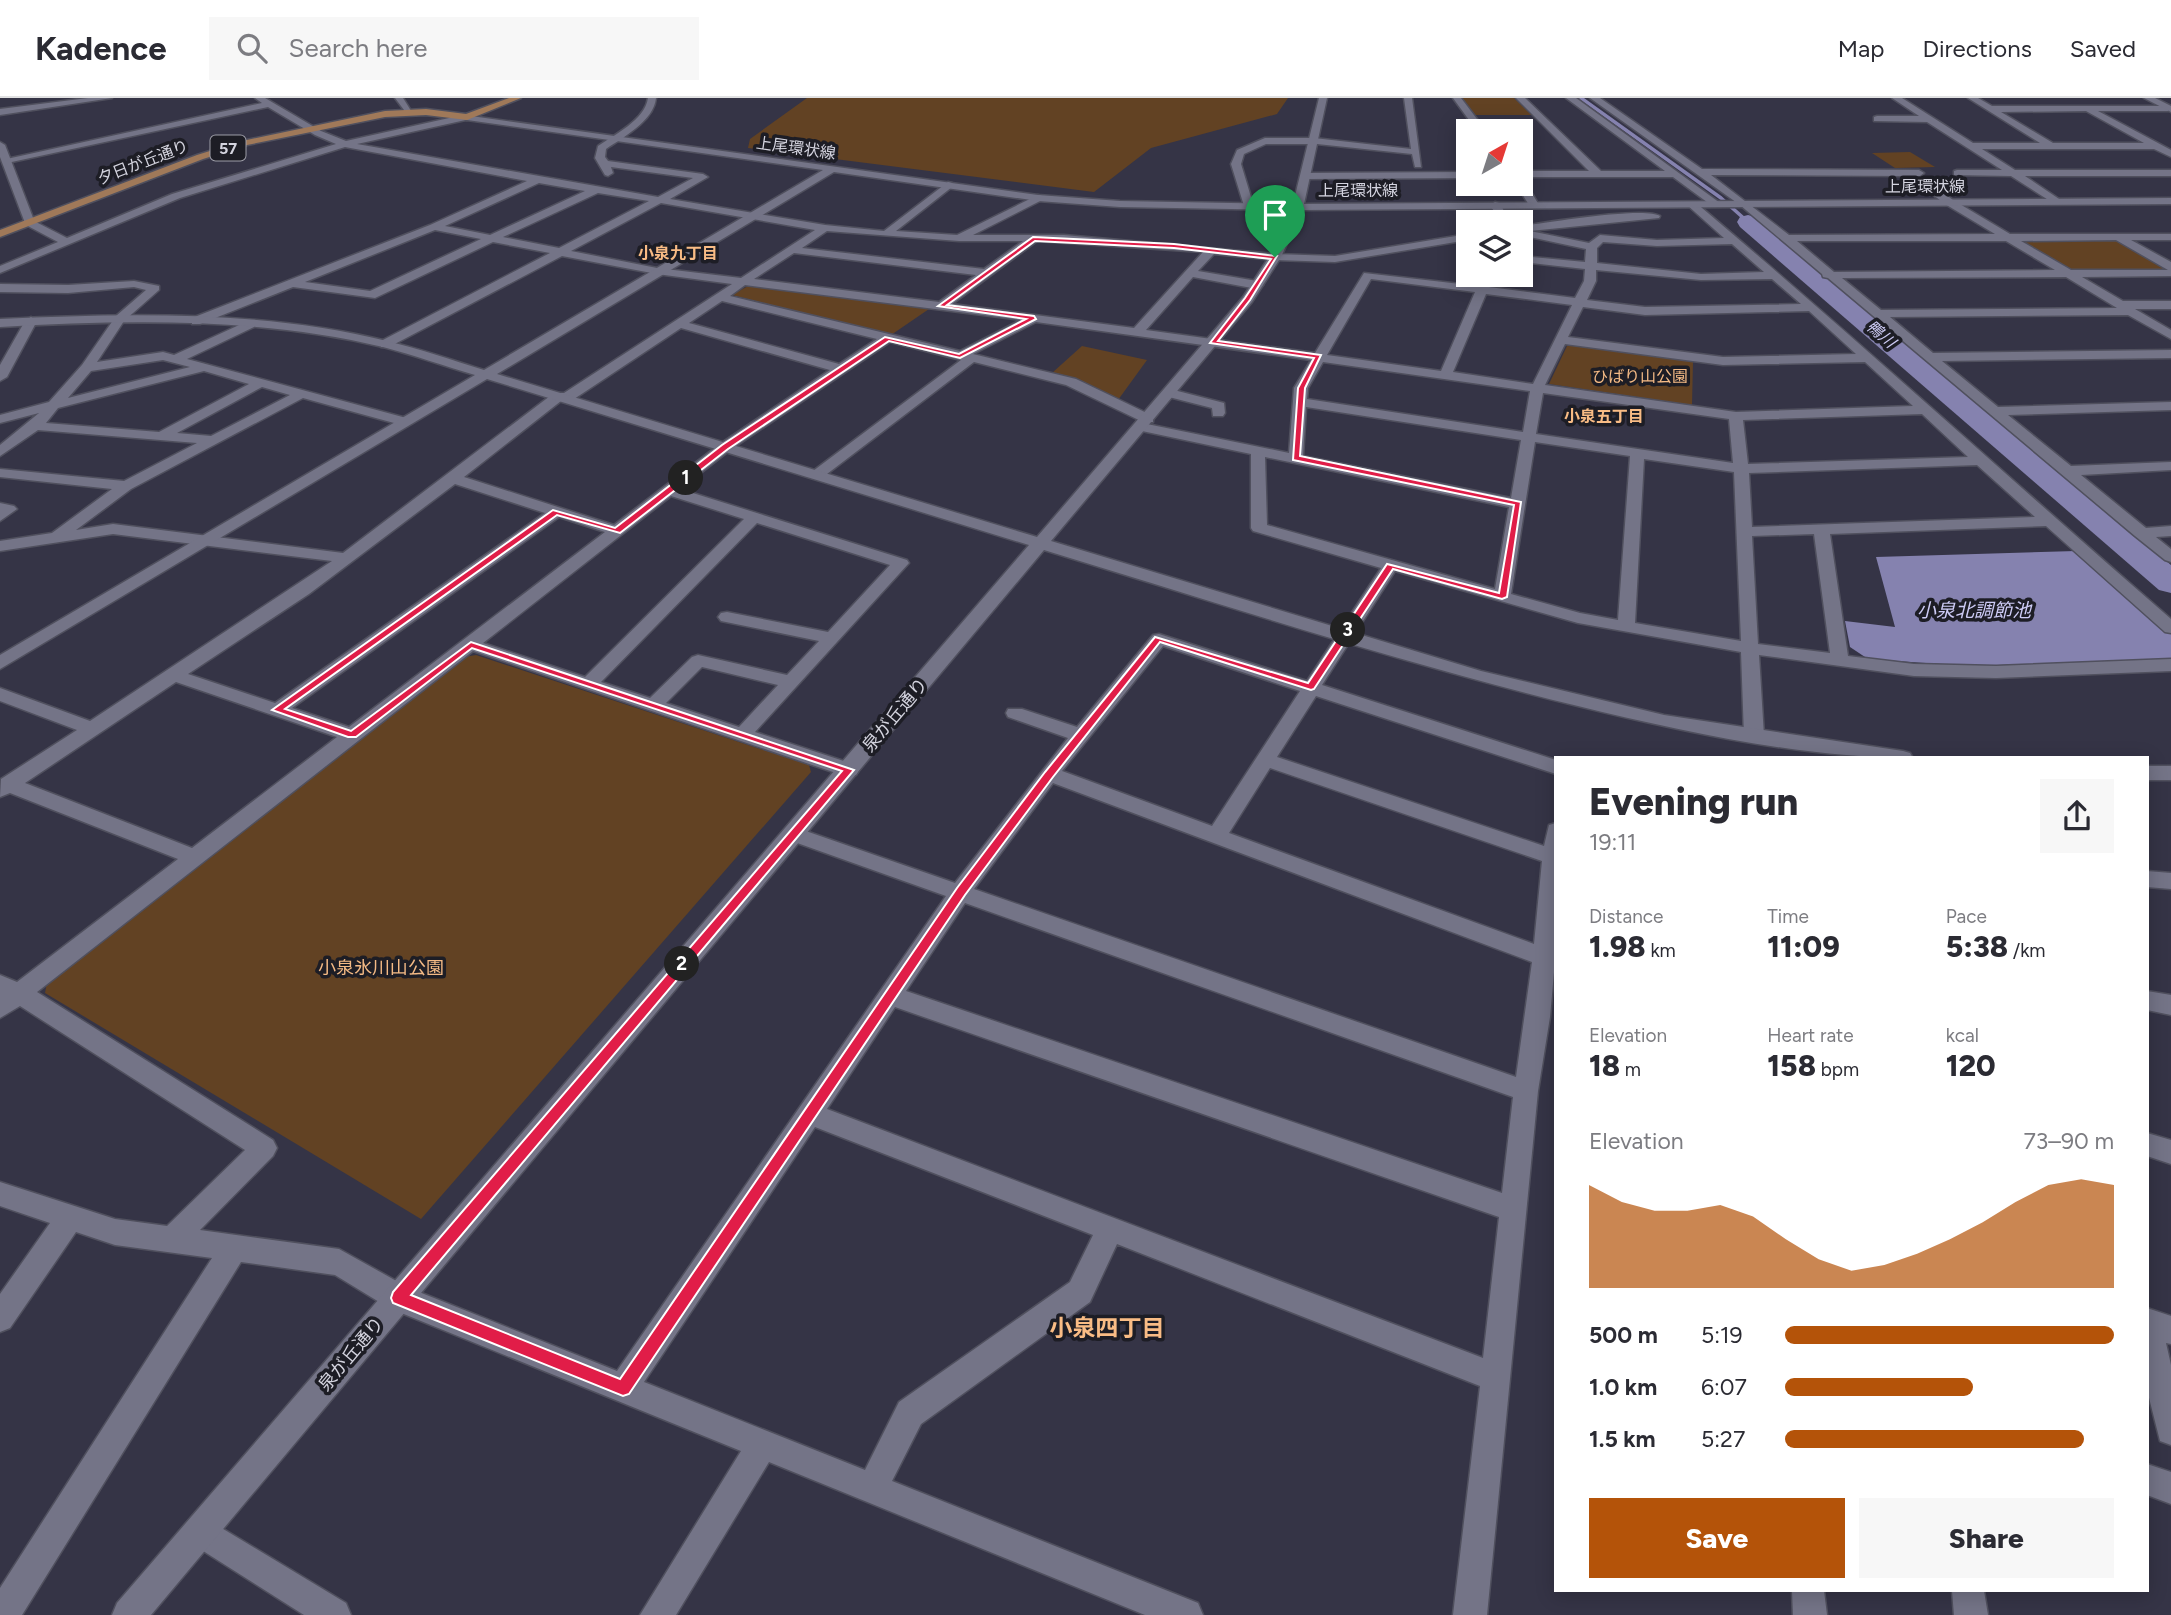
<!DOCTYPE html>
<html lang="en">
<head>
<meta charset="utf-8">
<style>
	body { margin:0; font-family:Figtree,"Noto Sans JP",sans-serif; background:#f7f7f7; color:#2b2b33; height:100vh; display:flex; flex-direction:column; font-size:26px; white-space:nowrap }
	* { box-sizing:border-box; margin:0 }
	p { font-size:23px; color:#7c7c81 }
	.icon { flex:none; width:38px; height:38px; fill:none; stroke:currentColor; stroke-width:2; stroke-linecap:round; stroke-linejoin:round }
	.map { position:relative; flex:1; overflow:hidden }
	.side { position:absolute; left:1554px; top:658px; width:595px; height:836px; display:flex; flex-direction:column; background:#fff; border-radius:0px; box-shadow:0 4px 18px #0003 }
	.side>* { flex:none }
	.needle { width:46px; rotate:39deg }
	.controls { position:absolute; left:1456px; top:21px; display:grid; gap:14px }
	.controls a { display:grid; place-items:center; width:77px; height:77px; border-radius:0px; background:#fff; box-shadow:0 4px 18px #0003; font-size:35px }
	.pin { position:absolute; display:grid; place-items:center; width:60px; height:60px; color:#fff; margin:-72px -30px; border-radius:50% 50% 50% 0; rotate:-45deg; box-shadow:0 0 7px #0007 }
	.pin .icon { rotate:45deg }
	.km { position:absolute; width:35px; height:35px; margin:-18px; border-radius:50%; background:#222; color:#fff; font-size:19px; line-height:35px; text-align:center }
	.round { display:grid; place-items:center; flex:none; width:74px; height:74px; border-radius:0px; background:#f7f7f7 }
	.headline { display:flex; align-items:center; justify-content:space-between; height:119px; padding:0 35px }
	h1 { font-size:38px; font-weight:800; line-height:52px }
	.figures { display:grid; grid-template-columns:repeat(3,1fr); gap:10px; height:119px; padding:7px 35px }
	.figures div { display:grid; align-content:center }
	.figures b { font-size:30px; font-weight:800 }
	.figures small { font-size:19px; font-weight:400 }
	.figures p { font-size:19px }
	.chart { height:196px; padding:14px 35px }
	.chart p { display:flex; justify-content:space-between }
	.chart svg { width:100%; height:126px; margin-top:7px; fill:#b45309; opacity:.7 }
	.action { display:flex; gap:14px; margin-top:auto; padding:14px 35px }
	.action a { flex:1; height:80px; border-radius:0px; background:#b45309; color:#fff; font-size:28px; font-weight:800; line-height:80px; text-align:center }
	.action a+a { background:#f7f7f7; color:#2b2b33 }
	ul { padding:0 35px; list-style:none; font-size:23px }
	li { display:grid; grid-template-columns:112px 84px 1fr; align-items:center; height:52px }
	li i { height:18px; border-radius:9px; background:#b45309 }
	header { display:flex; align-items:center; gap:42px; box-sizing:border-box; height:98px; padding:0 35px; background:#fff; border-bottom:2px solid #e1e1e2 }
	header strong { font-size:33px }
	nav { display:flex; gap:38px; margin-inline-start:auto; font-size:24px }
	.search { width:490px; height:63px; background:#f7f7f7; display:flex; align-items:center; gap:18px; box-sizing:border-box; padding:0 24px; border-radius:0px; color:#7c7c81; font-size:26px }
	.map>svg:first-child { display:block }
	.green { fill:#624223 }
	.water { fill:#8582af }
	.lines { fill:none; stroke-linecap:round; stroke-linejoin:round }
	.stream { stroke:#8582af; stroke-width:3.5 }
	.river { fill:#8582af; fill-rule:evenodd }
	.street-casing { stroke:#50505e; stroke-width:3 }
	.secondary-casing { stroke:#50505e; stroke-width:3 }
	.primary-casing { stroke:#50505e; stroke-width:3 }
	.street { fill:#747487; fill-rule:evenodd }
	.secondary { fill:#747487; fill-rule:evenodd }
	.primary { fill:#a07959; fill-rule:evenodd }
	.route { fill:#e11d48; stroke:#fff; stroke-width:2; fill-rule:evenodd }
	.labels { text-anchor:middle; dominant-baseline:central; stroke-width:7; stroke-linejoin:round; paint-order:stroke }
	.shield { fill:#1d1d25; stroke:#9d9da7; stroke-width:2 }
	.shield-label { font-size:16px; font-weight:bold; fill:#d4d4df }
	.far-street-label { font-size:16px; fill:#d4d4df; stroke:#1d1d25 }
	.far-neighbourhood-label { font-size:16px; font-weight:bold; fill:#f9bc85; stroke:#1d1d25 }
	.far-water-label { font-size:16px; font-style:italic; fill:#cdcbf5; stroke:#1d1d25 }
	.far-park-label { font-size:16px; fill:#f4ba85; stroke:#1d1d25 }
	.street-label { font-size:18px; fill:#d4d4df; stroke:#1d1d25 }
	.park-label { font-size:18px; fill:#f4ba85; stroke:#1d1d25 }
	.water-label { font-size:19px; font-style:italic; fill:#cdcbf5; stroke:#1d1d25 }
	.near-neighbourhood-label { font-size:23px; font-weight:bold; fill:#f9bc85; stroke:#1d1d25 }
</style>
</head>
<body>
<header>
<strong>Kadence</strong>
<div class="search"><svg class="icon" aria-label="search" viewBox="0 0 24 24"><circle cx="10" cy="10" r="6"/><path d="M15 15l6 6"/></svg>Search here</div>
<nav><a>Map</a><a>Directions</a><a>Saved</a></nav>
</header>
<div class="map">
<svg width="2171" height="1517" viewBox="0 0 2171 1517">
	<rect width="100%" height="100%" fill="#353446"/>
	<g class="green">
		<path d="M 807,0 L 1288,0 L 1277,16 L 1151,50 L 1094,94 L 748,50 L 750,41 Z"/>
		<path d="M 1462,0 L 1514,0 L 1532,17 L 1475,17 Z"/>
		<path d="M 1910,54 L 1935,69 L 1895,70 L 1872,55 Z"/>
		<path d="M 2017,141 L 2116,141 L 2171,172 L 2069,173 Z"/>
		<path d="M 748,188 L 929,211 L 891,237 L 732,197 Z"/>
		<path d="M 1572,247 L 1693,263 L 1692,307 L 1549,286 L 1567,248 Z"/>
		<path d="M 1082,248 L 1147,262 L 1118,302 L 1052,275 Z"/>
		<path d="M 476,557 L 809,667 L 811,674 L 421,1121 L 45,895 L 47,884 L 464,559 Z"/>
	</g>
	<path class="water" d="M 2076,453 L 2171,535 L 2171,561 L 1969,568 L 1868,561 L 1850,549 L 1845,523 L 1895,529 L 1876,459 Z"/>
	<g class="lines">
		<path class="stream" d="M 1581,0 L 1721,100 L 1748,124"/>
		<path class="river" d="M 1748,117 L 1756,119 L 2171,467 L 2171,495 L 2159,492 L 1740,129 L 1737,124 L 1740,119 Z"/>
		<defs>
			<g id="street">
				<path d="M 88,0 L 112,0 L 0,17 L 0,11 Z"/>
				<path d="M 255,0 L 265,0 L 321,33 L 346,43 L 467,16 L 470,17 L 470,21 L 357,46 L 658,99 L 693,80 L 611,69 L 613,75 L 608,78 L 605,77 L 595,60 L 598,48 C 614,37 645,22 648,0 L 656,0 C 654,23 622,40 606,51 L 605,59 L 608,63 L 703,76 L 708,79 L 670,101 L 825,127 L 884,133 L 948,84 L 952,85 L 952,89 L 896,133 L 957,137 L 1038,97 L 1042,98 L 1042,102 L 973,137 L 1064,137 L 1275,156 L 1335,158 L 1468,136 L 1468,142 L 1335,164 L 1275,162 L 1214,156 L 1198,173 L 1257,183 L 1263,187 L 1257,191 L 1193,179 L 1146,232 L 1315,255 L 1364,175 L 1478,188 L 1482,177 L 1494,177 L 1489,189 L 1575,200 L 1584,183 L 1585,171 L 1521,164 L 1521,158 L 1585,164 L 1586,151 L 1521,137 L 1521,128 C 1545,125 1645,108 1660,118 L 1659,120 L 1530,133 L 1589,145 L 1600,137 L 1657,142 L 1724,140 L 1686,106 L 1695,104 C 1856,240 2012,383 2171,521 L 2171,535 L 2165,534 L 2046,428 L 1830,436 L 1848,558 L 1914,566 L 1996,568 L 2171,561 L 2171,573 L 1996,580 L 1914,578 L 1759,557 L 1764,638 L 1761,642 L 1747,642 L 1744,638 L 1741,554 L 1578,525 L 1395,473 L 1322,587 L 1556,662 L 1556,676 L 1316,598 L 1277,659 L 1544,748 L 1549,727 L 1556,725 L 1556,852 L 1550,919 L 1538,993 L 1487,1517 L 1453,1517 L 1480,1288 L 1117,1146 L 1090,1204 L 921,1326 L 892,1383 L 1198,1505 L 1203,1517 L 1145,1517 L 769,1364 L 676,1517 L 640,1517 L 741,1353 L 389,1210 L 335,1177 L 241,1164 L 22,1517 L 0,1517 L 0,1490 L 212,1160 L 115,1147 L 76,1134 L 10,1230 L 0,1234 L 0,1196 L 50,1125 L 0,1108 L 0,1084 L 115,1121 L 167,1128 L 245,1052 L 20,908 L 0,920 L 0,877 L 17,884 L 178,761 L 10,695 L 0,699 L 1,681 L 77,632 L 0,603 L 0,590 L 90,623 L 332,463 L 113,436 L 0,453 L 0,443 L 52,435 L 112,391 L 0,379 L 0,371 L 124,383 L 197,345 L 38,332 L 0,358 L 0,347 L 39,315 L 0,325 L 0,317 L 49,304 L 82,267 L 116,218 L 146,192 L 134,189 L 68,195 L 0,194 L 0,186 L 68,187 L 134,183 L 159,188 L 159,192 L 124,223 L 97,264 L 163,254 L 174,257 L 250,222 L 256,226 L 254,229 L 187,261 L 410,321 L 412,324 L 405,328 L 303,300 L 131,391 L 76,432 L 113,426 L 343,455 L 554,295 L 564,295 L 732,186 L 657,176 L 562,158 L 389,249 L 381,249 L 381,243 L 550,155 L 493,144 L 375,200 L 293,189 L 200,226 L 192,226 L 192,220 L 430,127 L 527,83 L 345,49 L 180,100 L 0,175 L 0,168 L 58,144 L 26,127 L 26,123 L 34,123 L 67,140 L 172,96 L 336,46 L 315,37 L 268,9 L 7,65 L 2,62 L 262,5 ZM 539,85 L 585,93 L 490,137 L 445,128 ZM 598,95 L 649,103 L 559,150 L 503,139 ZM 661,105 L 815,132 L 741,180 L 657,170 L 571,153 ZM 435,132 L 481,141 L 370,193 L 305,184 ZM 827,133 L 959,143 L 1023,143 L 984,171 L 802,150 ZM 1037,143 L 1203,154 L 1134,230 L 952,206 ZM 1603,144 L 1657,148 L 1732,146 L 1764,174 L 1701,176 L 1597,165 L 1597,150 ZM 794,155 L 976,177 L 939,204 L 754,181 ZM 1596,172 L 1701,182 L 1772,181 L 1801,206 L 1645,209 L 1587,202 L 1596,183 ZM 1371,181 L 1475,194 L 1441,273 L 1327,257 ZM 745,187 L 1007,220 L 1021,222 L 960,253 L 730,198 ZM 1486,196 L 1572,207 L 1533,286 L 1453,274 ZM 722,203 L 877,241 L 839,266 L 689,225 ZM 1583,209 L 1645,217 L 1809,213 L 1856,256 L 1723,259 L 1568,239 ZM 1036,224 L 1311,262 L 1294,290 L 1289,355 L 1142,325 L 1135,329 L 1142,333 L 1251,356 L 1251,430 L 1253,433 L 1381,470 L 1307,583 L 1159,536 L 1153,537 L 1077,629 L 1022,611 L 1008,611 L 1006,615 L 1008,619 L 1068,640 L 955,785 L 800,731 L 793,729 L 786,731 L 783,736 L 786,741 L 946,798 L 617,1273 L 409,1190 L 339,1151 L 200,1132 L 273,1058 L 277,1050 L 273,1042 L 37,894 L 473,553 L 842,677 L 856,677 L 859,672 L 856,667 L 755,634 L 909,465 L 907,462 L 680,391 L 730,352 L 890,244 L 961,262 L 813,373 L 811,376 L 813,379 L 823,379 L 974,264 L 1066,287 L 1143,324 L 1153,324 L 1153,318 L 1076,281 L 973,256 ZM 681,230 L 830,272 L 720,346 L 614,427 L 464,379 L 561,303 L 571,303 ZM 1565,246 L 1723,267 L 1865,264 L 1913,308 L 1736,314 L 1545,287 ZM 163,262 L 190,269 L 68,300 L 91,273 ZM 1323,264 L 1530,293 L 1523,334 L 1307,301 L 1308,290 ZM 204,273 L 249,286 L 159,334 L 46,325 L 58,310 ZM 262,289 L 290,297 L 211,338 L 177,335 ZM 1543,295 L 1729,321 L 1733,365 L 1536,336 ZM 1306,309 L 1521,342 L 1511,400 L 1303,358 ZM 1922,316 L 1968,359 L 1748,366 L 1743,322 ZM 1535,344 L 1630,358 L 1618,522 L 1580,515 L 1511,496 ZM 1265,359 L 1509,409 L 1495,491 L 1267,427 ZM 1644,361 L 1734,374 L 1741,543 L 1635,525 ZM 1977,367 L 2035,419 L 1752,429 L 1749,375 ZM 455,386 L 545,415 L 275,605 L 188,576 L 309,496 ZM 671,398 L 744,421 L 585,579 L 483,545 ZM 559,419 L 605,434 L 349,629 L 292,610 ZM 757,425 L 890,467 L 828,534 L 727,514 L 721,515 L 718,519 L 721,523 L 819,543 L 787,577 L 698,557 L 692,559 L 650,600 L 601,584 ZM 1814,436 L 1830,555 L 1758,546 L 1752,438 ZM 1163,548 L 1300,593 L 1212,728 L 1062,673 ZM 702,569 L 778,587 L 739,629 L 666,605 ZM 176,584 L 337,639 L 192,750 L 25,685 ZM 1270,670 L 1542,763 L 1534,846 L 1229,735 ZM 1053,685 L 1532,864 L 1516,979 L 974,791 ZM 965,805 L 1513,999 L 1502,1095 L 906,893 ZM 895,909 L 1499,1119 L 1483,1260 L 827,1011 ZM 815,1029 L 1093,1137 L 1070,1184 L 899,1304 L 865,1372 L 644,1284 Z"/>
				<path d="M 395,0 L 403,0 L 413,16 L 407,16 Z"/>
				<path d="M 1404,0 L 1412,0 L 1421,69 L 1415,69 L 1412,56 L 1317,46 L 1266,46 L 1244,56 L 1241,66 L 1254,109 L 1245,111 L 1231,66 L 1237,52 L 1265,40 L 1314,40 L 1411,51 Z"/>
				<path d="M 1453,0 L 1461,0 L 1486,33 L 1477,33 Z"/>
				<path d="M 1516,0 L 1525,0 L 1601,73 L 1665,73 L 1566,0 L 1576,0 L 1720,105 L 1711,107 L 1673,79 L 1521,79 L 1521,73 L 1589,73 Z"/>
				<path d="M 1590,0 L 1600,0 L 1702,71 L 1919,72 L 1924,75 L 1920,78 L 1953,102 L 2010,136 L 2171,136 L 2171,142 L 2131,142 L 2171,164 L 2171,178 L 2082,179 L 2123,203 L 2171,203 L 2171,211 L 2135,211 L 2171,232 L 2171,241 L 2128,217 L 1890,219 L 1933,255 L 2171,252 L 2171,260 L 1942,263 L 1998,309 L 2171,304 L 2171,312 L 2008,317 L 2071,368 L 2171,364 L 2171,372 L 2081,377 L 2146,430 L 2171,428 L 2171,438 L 2156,439 L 2171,451 L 2171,464 L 2165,462 L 2135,438 L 1828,180 L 1823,179 L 1822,176 L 1740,107 ZM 1711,77 L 1908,78 L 1945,106 L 1995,136 L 1789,137 ZM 2116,142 L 2168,172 L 2071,172 L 2021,143 ZM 1797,143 L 2006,143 L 2055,172 L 1834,174 ZM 2066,179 L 2117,210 L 1881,212 L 1842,180 Z"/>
				<path d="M 1892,0 L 1902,0 L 1973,45 L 2040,45 L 1968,0 L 1978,0 L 1992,8 L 2171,8 L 2168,13 L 2098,13 L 2171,52 L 2171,59 L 2154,51 L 1982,51 L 2015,72 L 2171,72 L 2171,78 L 2025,78 L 2062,103 L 2053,105 L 2011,78 L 1954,77 L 1954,73 L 1957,72 L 2002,72 L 1927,24 L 1874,23 L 1874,19 L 1877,18 L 1919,18 ZM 2086,13 L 2144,45 L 2053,45 L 2001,14 Z"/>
				<path d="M 1468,74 L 1468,80 L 1306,81 L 1301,78 L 1306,75 Z"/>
				<path d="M 1521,83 L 1525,84 L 1539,107 L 1538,109 L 1529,107 L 1516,86 L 1521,86 Z"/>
				<path d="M 1495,104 L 1499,105 L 1511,124 L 1501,124 L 1490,107 Z"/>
				<path d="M 31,219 L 37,223 L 7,279 L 0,283 L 0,267 L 25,223 Z"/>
				<path d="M 1170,291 L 1224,305 L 1225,315 L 1223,318 L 1213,318 L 1212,310 L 1165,298 L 1165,292 Z"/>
				<path d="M 0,405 L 14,408 L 17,411 L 0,423 Z"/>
				<path d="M 2147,773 L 2171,775 L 2171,791 L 2147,789 Z"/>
				<path d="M 2147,893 L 2171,897 L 2171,917 L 2147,912 Z"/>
				<path d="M 2147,1035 L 2171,1042 L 2171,1066 L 2147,1058 Z"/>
				<path d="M 2147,1210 L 2171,1218 L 2171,1246 L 2166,1245 L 2171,1267 L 2171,1347 L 2160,1343 L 2147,1292 Z"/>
				<path d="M 2147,1366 L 2171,1374 L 2171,1406 L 2147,1397 Z"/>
				<path d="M 200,1417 L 346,1505 L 351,1517 L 304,1517 L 189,1444 L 184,1433 L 189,1422 Z"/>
				<path d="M 1952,1493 L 1984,1493 L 1988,1517 L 1954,1517 Z"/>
			</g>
			<g id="secondary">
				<path d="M 1319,0 L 1327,0 L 1304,106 L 2171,100 L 2171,106 L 1302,112 L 1281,159 L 1252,204 L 1051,443 L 1481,573 L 1664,617 L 1903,653 L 1910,655 L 1913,660 C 1804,660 1684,634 1578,608 C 1398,564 1221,506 1044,452 L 151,1517 L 112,1517 L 117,1505 L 1029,447 L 487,281 L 0,571 L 0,557 L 475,277 C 444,268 414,257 383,249 C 259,219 126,222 0,229 L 0,221 C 128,215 262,212 387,243 C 420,251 452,262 484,272 L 823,72 L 467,22 L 464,21 L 464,17 L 1038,97 L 1120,103 L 1293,106 ZM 834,74 L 1038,103 L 1120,109 L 1291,112 L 1269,159 L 1243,199 L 1037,439 L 497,276 Z"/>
				<path d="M 2144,0 L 2155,0 L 2171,8 L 2171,14 Z"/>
				<path d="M 0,44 L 5,47 L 35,125 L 34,127 L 25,125 L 0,59 Z"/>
				<rect x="2147" y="668" width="24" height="14"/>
				<path d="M 1792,1493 L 1824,1493 L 1827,1517 L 1793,1517 Z"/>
			</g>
			<path id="primary" d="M 509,0 L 521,0 L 467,22 L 426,17 L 385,19 L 247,47 L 203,61 L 0,139 L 0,132 L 197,57 L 242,43 L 385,13 L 426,11 L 466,16 Z"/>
		</defs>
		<use href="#street" class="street-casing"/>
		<use href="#secondary" class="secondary-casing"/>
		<use href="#primary" class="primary-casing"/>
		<use href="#street" class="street"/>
		<use href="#secondary" class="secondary"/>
		<use href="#primary" class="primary"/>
	</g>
	<path class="route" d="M 1033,139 L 1174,146 L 1277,158 L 1250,202 L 1218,243 L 1321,257 L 1305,290 L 1300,358 L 1521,404 L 1507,499 L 1502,501 L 1393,471 L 1314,591 L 1311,592 L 1160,544 L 1053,679 L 965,797 L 629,1296 L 623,1298 L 393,1205 L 391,1200 L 393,1194 L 842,673 L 472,550 L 356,639 L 348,639 L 272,612 L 553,412 L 615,430 L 722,347 L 885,239 L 959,256 L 1026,221 L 938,208 ZM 1035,143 L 1174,150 L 1271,161 L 1245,200 L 1210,245 L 1314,260 L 1298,290 L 1293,362 L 1514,407 L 1499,495 L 1387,466 L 1308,585 L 1155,539 L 1045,674 L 957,790 L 620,1281 L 411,1197 L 854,672 L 471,544 L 351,633 L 285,611 L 557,417 L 620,435 L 728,351 L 889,243 L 960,260 L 1036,221 L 1034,218 L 947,207 Z"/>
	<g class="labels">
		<rect class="shield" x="210.5" y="37.5" width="35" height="25" rx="5"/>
		<g class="shield-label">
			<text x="228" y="50">57</text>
		</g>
		<g class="far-street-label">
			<text transform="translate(796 50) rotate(8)">上尾環状線</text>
			<text transform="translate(143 64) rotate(-21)">夕日が丘通り</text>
			<text x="1925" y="88">上尾環状線</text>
			<text x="1358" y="92">上尾環状線</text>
		</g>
		<g class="far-neighbourhood-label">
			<text x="678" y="155">小泉九丁目</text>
			<text x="1604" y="318">小泉五丁目</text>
		</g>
		<g class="far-water-label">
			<text transform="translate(1881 236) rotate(41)">鴨川</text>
		</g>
		<g class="far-park-label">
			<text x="1640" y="278">ひばり山公園</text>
		</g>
		<g class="street-label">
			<text transform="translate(895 617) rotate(-50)">泉が丘通り</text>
			<text transform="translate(351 1256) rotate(-50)">泉が丘通り</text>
		</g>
		<g class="park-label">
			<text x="381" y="870">小泉氷川山公園</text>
		</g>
		<g class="water-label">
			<text x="1974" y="512">小泉北調節池</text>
		</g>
		<g class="near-neighbourhood-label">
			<text x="1107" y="1230">小泉四丁目</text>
		</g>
	</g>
</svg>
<div class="controls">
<a><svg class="needle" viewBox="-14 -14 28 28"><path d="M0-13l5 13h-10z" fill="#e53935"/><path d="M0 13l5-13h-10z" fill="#7c7c81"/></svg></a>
<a><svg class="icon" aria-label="layers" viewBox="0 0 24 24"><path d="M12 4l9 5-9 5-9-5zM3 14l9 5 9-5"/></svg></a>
</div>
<div class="pin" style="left:1275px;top:159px;background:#1e9e55"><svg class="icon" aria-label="arrive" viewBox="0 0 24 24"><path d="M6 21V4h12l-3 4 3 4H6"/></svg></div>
<b class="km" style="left:686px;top:380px">1</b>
<b class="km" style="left:682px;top:866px">2</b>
<b class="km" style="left:1348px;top:532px">3</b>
<section class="side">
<div class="headline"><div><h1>Evening run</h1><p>19:11</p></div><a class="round"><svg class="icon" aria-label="share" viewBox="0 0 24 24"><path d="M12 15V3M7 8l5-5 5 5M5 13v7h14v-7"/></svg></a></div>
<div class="figures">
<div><p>Distance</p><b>1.98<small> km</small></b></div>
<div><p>Time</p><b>11:09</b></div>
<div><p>Pace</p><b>5:38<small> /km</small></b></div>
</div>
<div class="figures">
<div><p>Elevation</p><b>18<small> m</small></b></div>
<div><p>Heart rate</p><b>158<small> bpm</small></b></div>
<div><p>kcal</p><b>120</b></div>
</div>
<div class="chart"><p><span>Elevation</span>73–90 m</p>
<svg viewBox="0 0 160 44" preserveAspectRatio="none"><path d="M0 44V8L10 14L20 17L30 17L40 15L50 19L60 27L70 34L80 38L90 36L100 32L110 27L120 21L130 14L140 8L150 6L160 8V44z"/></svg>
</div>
<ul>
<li><b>500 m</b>5:19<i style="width:100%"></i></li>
<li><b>1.0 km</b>6:07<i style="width:57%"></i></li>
<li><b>1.5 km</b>5:27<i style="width:91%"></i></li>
</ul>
<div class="action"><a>Save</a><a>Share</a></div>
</section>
</div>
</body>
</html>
